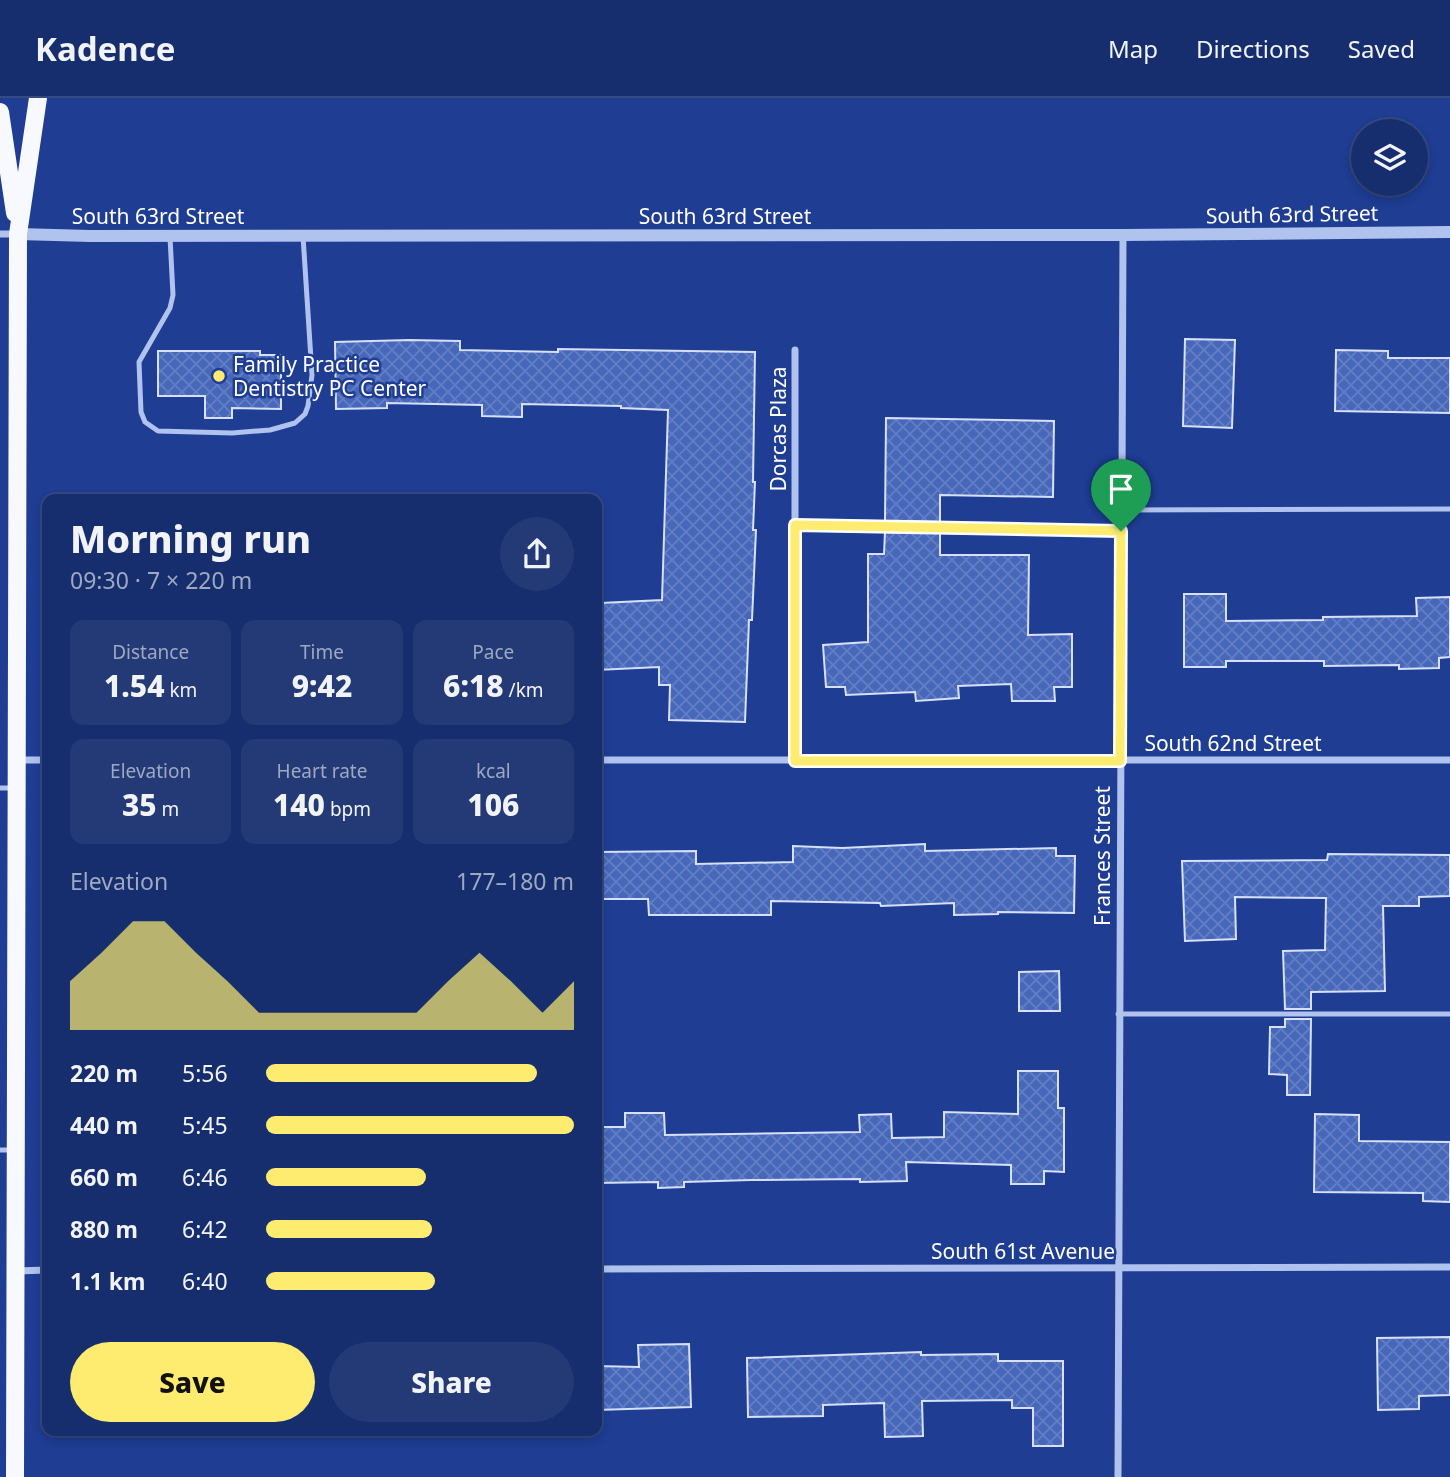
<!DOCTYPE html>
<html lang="en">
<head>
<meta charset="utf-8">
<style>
	body { margin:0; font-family:"Noto Sans",sans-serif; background:#233a76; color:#f1f3f6; height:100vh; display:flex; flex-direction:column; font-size:26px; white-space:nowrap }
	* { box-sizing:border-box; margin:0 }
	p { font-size:23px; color:#9ea8c2 }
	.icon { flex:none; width:38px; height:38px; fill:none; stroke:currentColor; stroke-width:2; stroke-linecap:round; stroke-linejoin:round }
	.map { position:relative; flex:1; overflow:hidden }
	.side { position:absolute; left:42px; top:396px; width:560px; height:942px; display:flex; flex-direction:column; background:#162e6e; border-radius:14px; box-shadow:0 4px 10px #0003,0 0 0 2px #354a81 }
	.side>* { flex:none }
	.tools { position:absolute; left:1351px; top:21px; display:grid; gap:14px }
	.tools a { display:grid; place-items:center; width:77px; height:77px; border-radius:50%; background:#162e6e; box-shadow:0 4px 10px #0003,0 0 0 2px #354a81; font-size:35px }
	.pin { position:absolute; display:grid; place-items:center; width:60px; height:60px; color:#fff; margin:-72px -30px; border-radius:50% 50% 50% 0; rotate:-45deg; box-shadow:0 0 7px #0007 }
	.pin .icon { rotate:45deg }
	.round { display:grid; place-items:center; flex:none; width:74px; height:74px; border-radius:37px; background:#233a76 }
	.headline { display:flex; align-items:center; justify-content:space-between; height:119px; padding:0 28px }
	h1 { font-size:38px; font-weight:800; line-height:52px }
	.stats { display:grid; grid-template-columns:repeat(3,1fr); gap:10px; height:119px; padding:7px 28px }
	.stats div { display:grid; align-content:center; border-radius:14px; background:#233a76; text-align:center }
	.stats b { font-size:30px; font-weight:800 }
	.stats small { font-size:19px; font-weight:400 }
	.stats p { font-size:19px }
	.chart { height:196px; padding:14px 28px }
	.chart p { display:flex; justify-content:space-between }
	.chart svg { width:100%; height:126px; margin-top:7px; fill:#fdec70; opacity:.7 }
	.cta { display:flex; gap:14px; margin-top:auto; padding:14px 28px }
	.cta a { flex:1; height:80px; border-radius:42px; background:#fdec70; color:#111; font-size:28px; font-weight:800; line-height:80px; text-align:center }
	.cta a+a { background:#233a76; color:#f1f3f6 }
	ul { padding:0 28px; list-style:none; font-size:23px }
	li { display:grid; grid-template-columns:112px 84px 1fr; align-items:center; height:52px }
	li i { height:18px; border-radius:9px; background:#fdec70 }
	header { display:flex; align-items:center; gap:42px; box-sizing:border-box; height:98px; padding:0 35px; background:#162e6e; border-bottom:2px solid #354a81 }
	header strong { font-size:33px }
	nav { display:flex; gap:38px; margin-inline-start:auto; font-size:24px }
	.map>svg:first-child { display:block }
	.building { fill:url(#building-cross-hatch); stroke:#d6e0fa; stroke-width:2 }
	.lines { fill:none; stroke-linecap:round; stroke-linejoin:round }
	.service { stroke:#b0c2ee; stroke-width:5 }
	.minor { stroke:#b0c2ee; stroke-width:7 }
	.tertiary { stroke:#b0c2ee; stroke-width:12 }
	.primary { stroke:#f8f9ff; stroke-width:18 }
	.route-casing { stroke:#fff; stroke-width:14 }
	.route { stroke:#fdec70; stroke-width:9 }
	.poi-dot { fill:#fdec70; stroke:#1e3d93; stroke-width:2.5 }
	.labels { text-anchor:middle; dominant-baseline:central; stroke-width:5; stroke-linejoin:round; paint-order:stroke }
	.street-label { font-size:21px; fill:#fff; stroke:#1e3d93 }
	.poi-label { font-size:21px; fill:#fff; stroke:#1e3d93; text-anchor:start }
</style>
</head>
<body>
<header>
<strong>Kadence</strong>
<nav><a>Map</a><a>Directions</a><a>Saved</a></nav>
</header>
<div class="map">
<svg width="1450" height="1379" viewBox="0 0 1450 1379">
	<defs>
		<pattern id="building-cross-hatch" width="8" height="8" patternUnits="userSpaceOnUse" patternTransform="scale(1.75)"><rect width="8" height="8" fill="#4767ba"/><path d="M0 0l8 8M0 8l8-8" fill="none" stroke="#637ec4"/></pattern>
	</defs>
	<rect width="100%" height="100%" fill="#1e3d93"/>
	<g class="building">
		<path d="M 1185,241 L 1235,242 L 1232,330 L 1183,328 Z"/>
		<path d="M 409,242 L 460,243 L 460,252 L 558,254 L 558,251 L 755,254 L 753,384 L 755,384 L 753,432 L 756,432 L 752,522 L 749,522 L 745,624 L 669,622 L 670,587 L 659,587 L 659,569 L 597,572 L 597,525 L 601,525 L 601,505 L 662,502 L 668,312 L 621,310 L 621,308 L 522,306 L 522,319 L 482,318 L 482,307 L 387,305 L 387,310 L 336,311 L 335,244 Z"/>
		<path d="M 1336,252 L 1388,253 L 1388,260 L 1450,260 L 1450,315 L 1335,313 Z"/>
		<path d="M 158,253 L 260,253 L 260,257 L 281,257 L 281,311 L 232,310 L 232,320 L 205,320 L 205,298 L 158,298 Z"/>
		<path d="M 886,320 L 1054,323 L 1053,399 L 940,397 L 940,424 L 885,423 Z"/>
		<path d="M 885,434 L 940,435 L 940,457 L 1029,457 L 1028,537 L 1072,536 L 1072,589 L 1054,589 L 1055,603 L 1012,603 L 1011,586 L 958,588 L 959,600 L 916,603 L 915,594 L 846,597 L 845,589 L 826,589 L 823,547 L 868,544 L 868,456 L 884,456 Z"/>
		<path d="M 1184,496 L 1226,496 L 1226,523 L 1323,522 L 1323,519 L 1417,518 L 1416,500 L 1450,499 L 1450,559 L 1439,560 L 1439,570 L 1399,571 L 1399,567 L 1324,568 L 1324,563 L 1226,563 L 1226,569 L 1184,569 Z"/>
		<path d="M 925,746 L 925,753 L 1056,750 L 1056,758 L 1075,758 L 1074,815 L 998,814 L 998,816 L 954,817 L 954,805 L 881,808 L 880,805 L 771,803 L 771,817 L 649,817 L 648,801 L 597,801 L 597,754 L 696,753 L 696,766 L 793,764 L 793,748 L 842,750 Z"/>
		<path d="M 1328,756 L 1450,757 L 1450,798 L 1419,799 L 1419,808 L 1383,808 L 1385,893 L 1311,894 L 1311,911 L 1285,911 L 1283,853 L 1325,852 L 1326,800 L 1235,799 L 1236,841 L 1185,843 L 1182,763 L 1327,762 Z"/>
		<path d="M 1059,873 L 1060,913 L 1019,913 L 1019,874 Z"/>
		<path d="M 1285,921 L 1311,921 L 1310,997 L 1287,997 L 1287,977 L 1269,976 L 1270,929 L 1285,929 Z"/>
		<path d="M 1018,973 L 1058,973 L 1058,1010 L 1064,1010 L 1064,1074 L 1044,1073 L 1044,1086 L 1011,1086 L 1011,1067 L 906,1064 L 907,1083 L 860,1084 L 860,1081 L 751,1082 L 684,1084 L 684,1089 L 658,1090 L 658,1084 L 597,1085 L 597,1029 L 625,1029 L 625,1015 L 664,1015 L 665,1037 L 860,1034 L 859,1017 L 891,1016 L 892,1040 L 944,1039 L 944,1014 L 1018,1016 Z"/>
		<path d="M 1315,1016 L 1359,1017 L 1359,1043 L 1450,1044 L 1450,1104 L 1423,1103 L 1423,1095 L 1314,1094 Z"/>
		<path d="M 1450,1239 L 1450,1297 L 1419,1298 L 1419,1311 L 1378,1312 L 1377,1240 Z"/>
		<path d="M 689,1246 L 691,1309 L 597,1312 L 597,1268 L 639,1269 L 638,1247 Z"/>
		<path d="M 921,1254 L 921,1257 L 998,1256 L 998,1263 L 1063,1263 L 1063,1348 L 1033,1348 L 1033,1310 L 1012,1310 L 1012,1302 L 922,1303 L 923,1338 L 885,1339 L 884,1305 L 823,1307 L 823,1318 L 748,1319 L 747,1260 Z"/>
	</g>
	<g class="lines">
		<g class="service">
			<path d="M 170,139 L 173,197 L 170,210 L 139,264 L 141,314 L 145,324 L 158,333 L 232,335 L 270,332 L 295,325 L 305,316 L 308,308 L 312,277 L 303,138"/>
			<path d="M 1121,412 L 1450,411"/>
			<path d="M 795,427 L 1121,433"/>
			<path d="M 0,690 L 13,690"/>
			<path d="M 1118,916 L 1450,916"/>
			<path d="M 0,1052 L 12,1052"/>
		</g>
		<g class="minor">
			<path d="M 0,136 L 17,136"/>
			<path d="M 795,252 L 795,663"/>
			<path d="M 17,662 L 47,662"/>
			<path d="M 597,662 L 1450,662"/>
			<path d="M 597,1171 L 1450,1169"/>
			<path d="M 16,1173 L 47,1172"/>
			<path d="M 1118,1379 L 1123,137"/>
		</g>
		<path class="tertiary" d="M 18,136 L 90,138 L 1123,137 L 1450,134"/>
		<g class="primary">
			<path d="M 0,14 L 15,115"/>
			<path d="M 15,1379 L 18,136 L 38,0"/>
		</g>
	</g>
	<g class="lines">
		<defs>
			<path id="route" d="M 795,427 L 1121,433 L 1120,663 L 795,663 Z"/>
		</defs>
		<use href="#route" class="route-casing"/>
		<use href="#route" class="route"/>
	</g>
	<circle class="poi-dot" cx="219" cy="278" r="7"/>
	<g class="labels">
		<g class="street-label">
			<text transform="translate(1292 116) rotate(-1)">South 63rd Street</text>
			<text x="158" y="118">South 63rd Street</text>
			<text x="725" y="118">South 63rd Street</text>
			<text transform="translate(778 331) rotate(-90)">Dorcas Plaza</text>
			<text x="1233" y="645">South 62nd Street</text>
			<text transform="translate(1102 758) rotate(-90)">Frances Street</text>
			<text x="1023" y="1153">South 61st Avenue</text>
		</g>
		<g class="poi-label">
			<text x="233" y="266">Family Practice<tspan x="233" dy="24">Dentistry PC Center</tspan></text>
		</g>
	</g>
</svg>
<div class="tools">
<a><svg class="icon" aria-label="layers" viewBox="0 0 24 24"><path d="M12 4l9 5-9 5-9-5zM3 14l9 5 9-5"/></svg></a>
</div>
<div class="pin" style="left:1121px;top:433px;background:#1e9e55"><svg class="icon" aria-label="arrive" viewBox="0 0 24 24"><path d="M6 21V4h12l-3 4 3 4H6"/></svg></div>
<section class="side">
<div class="headline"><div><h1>Morning run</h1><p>09:30 · 7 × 220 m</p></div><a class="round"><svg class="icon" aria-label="share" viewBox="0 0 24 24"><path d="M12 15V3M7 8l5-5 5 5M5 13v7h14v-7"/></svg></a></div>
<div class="stats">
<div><p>Distance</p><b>1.54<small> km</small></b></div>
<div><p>Time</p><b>9:42</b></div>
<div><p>Pace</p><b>6:18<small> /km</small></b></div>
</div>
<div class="stats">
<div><p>Elevation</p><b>35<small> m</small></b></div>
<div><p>Heart rate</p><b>140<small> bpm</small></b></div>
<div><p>kcal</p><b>106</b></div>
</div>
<div class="chart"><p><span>Elevation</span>177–180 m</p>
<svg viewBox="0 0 160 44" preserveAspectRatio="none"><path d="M0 44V27L10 17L20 6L30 6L40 17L50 27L60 38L70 38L80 38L90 38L100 38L110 38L120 27L130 17L140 27L150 38L160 27V44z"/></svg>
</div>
<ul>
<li><b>220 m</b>5:56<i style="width:88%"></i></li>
<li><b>440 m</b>5:45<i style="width:100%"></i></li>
<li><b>660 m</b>6:46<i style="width:52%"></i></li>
<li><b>880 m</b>6:42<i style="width:54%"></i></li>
<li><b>1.1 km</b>6:40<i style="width:55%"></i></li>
</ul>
<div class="cta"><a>Save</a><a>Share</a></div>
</section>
</div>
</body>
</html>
